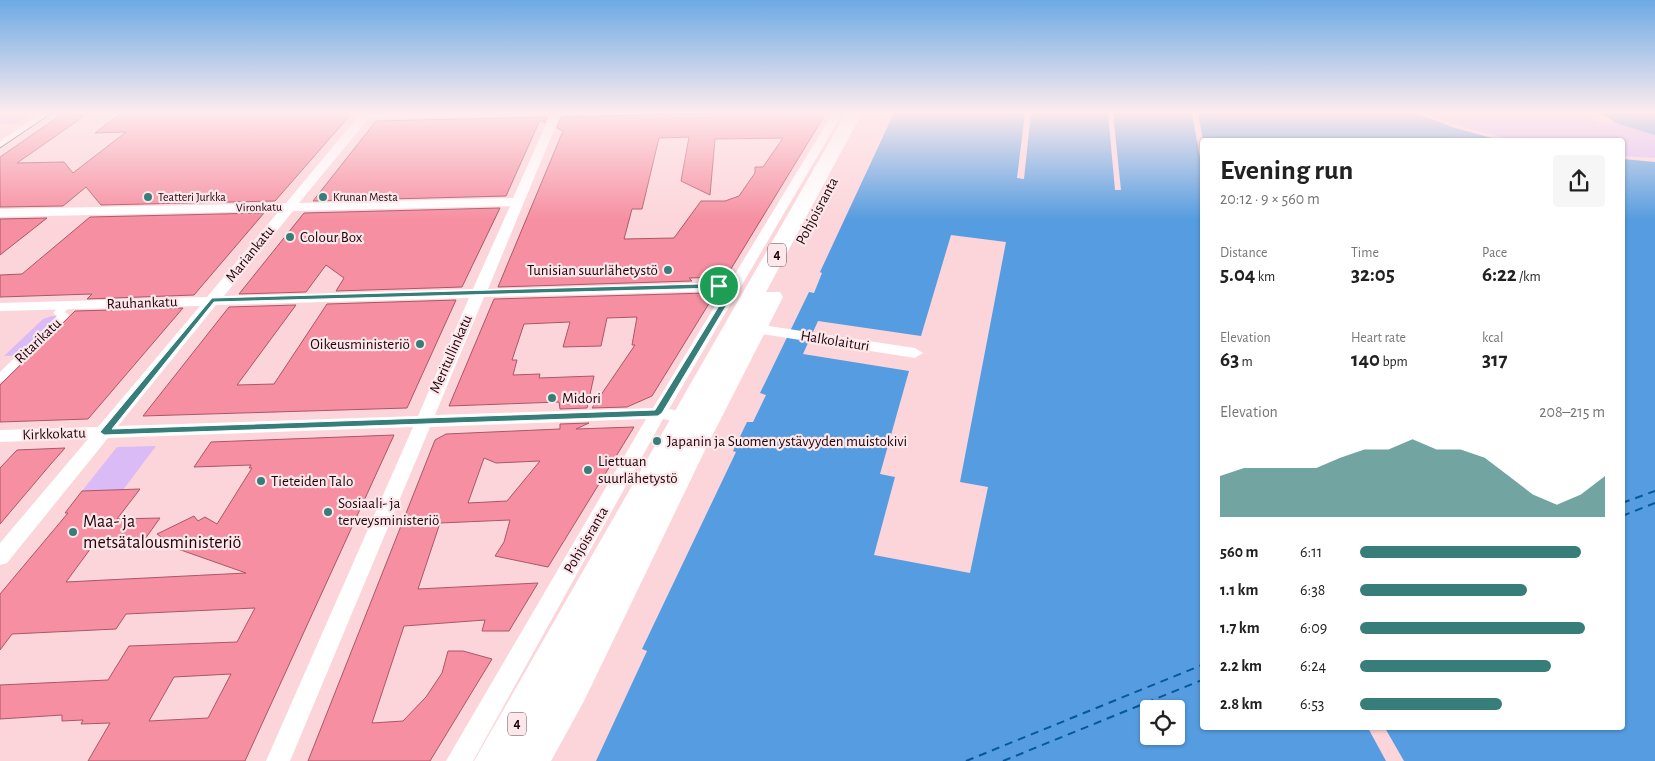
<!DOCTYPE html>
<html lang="en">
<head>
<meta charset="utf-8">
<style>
	body { margin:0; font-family:"Alegreya Sans",sans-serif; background:#f6f6f6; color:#222; height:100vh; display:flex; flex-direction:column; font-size:19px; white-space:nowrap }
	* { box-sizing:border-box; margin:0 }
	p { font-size:16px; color:#767676 }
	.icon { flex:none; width:28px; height:28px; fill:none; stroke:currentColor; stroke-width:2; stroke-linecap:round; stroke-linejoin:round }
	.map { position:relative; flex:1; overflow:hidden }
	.details { position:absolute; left:1200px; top:138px; width:425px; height:592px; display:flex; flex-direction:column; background:#fff; border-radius:5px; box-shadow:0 1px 4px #0004 }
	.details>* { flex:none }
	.controls { position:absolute; left:1140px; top:700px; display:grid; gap:10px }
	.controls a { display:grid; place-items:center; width:45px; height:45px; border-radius:5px; background:#fff; box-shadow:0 1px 4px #0004; font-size:25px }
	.pin { position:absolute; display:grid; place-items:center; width:42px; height:42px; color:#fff; margin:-21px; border:2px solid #fff; border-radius:50%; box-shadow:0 1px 5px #0007 }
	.round { display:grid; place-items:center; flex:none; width:52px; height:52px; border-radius:5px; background:#f6f6f6 }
	.summary { display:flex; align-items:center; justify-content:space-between; height:85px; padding:0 20px }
	h1 { font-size:28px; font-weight:600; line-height:38px }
	.stats { display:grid; grid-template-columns:repeat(3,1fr); gap:8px; height:85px; padding:5px 20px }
	.stats div { display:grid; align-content:center }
	.stats b { font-size:21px; font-weight:600 }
	.stats small { font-size:14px; font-weight:400 }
	.stats p { font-size:14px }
	.chart { height:140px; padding:10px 20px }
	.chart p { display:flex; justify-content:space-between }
	.chart svg { width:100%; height:90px; margin-top:5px; fill:#377e7a; opacity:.7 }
	ul { padding:0 20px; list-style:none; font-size:16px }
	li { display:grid; grid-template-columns:80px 60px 1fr; align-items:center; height:38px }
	li i { height:12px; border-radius:6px; background:#377e7a }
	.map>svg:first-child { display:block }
	.green { fill:#dabbf5 }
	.water { fill:#559ce0; fill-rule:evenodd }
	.pier { fill:#fcd5da }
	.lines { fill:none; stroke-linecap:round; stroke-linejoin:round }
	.ferry { stroke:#055998; stroke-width:2; stroke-dasharray:8 6; stroke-linecap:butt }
	.building { fill:#f68fa1; stroke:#aa5767; fill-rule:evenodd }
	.pedestrian { fill:#fff; fill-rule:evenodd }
	.minor { fill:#fff; fill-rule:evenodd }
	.primary { fill:#fff; fill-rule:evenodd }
	.tram { stroke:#3c1c23; stroke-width:1 }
	.route { fill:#377e7a; stroke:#fff; fill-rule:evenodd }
	.poi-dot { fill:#377e7a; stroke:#fce8ea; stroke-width:2 }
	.labels { text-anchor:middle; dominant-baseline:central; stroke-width:4.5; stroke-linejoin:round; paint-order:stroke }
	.far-poi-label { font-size:12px; fill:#21030a; stroke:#fce8ea; text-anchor:start }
	.far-street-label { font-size:12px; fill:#21030a; stroke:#fce8ea }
	.shield { fill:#fce8ea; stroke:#63484d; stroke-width:1 }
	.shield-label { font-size:14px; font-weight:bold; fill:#21030a }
	.street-label { font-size:15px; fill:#21030a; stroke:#fce8ea }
	.poi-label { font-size:15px; fill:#21030a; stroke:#fce8ea; text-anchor:start }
	.near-poi-label { font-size:18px; fill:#21030a; stroke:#fce8ea; text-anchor:start }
</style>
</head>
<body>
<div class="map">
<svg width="1655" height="761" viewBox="0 0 1655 761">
	<rect width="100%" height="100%" fill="#fcd5da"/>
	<g class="green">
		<path d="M 33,113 L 16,124 L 0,123 L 0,116 Z"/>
		<path d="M 1425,113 L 1586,113 L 1601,123 L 1620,123 L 1655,133 L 1655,158 L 1623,156 L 1622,140 L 1513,140 L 1452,124 Z"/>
		<path d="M 52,316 L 61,316 L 21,355 L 4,356 L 43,319 Z"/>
		<path d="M 156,446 L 123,490 L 82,491 L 117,447 Z"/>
	</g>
	<g class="water">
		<path d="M 894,113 L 1416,113 L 1455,128 L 1499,140 L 1202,140 L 1202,728 L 1622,728 L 1623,159 L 1655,162 L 1655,761 L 596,761 L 647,651 L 642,649 L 736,452 L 733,451 L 747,422 L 753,422 L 766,395 L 760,393 L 809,292 L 814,293 L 822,273 L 820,272 ZM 1149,709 L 1176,709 L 1176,736 L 1149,736 Z"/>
		<path d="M 1601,113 L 1655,113 L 1655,135 L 1616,123 Z"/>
	</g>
	<g class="pier">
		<path d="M 1025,113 L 1031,113 L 1024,179 L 1017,178 Z"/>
		<path d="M 1108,113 L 1113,113 L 1121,190 L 1115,190 Z"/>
		<path d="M 1192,113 L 1198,113 L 1203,140 L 1202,169 Z"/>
		<path d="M 951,235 L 1006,242 L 960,482 L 988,487 L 970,573 L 874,555 L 895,477 L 880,474 L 909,371 L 803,354 L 818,321 L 921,336 Z"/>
		<path d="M 1368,728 L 1385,728 L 1404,761 L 1386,761 Z"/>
	</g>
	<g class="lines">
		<g class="ferry">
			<path d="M 1622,503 L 1655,491"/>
			<path d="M 1622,516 L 1655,503"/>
			<path d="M 966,761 L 1202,665"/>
			<path d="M 1003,761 L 1202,680"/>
		</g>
	</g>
	<g class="building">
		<path d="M 64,113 L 80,113 L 83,117 L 17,163 L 64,162 L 73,173 L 126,132 L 95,133 L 121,113 L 352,113 L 275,201 L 101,205 L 86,187 L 63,206 L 0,207 L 0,157 Z"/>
		<path d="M 719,113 L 826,113 L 726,277 L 689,278 L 692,281 L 498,287 L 563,131 L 557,128 L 561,117 ZM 689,137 L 681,181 L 710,195 L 715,139 L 783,138 L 763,167 L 755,167 L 755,173 L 739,196 L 725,201 L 701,201 L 674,238 L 624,239 L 632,209 L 642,209 L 659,138 Z"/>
		<path d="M 547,117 L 545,123 L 540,120 L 506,196 L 313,201 L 376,121 Z"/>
		<path d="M 500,208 L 462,287 L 336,291 L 344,278 L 326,265 L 306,292 L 239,294 L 304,213 Z"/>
		<path d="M 264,213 L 194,295 L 87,299 L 92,294 L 0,297 L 0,275 L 22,274 L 90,217 Z"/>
		<path d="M 47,218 L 0,255 L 0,219 Z"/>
		<path d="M 708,293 L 713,297 L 652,396 L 627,407 L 592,408 L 635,345 L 632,345 L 637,317 L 607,318 L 601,346 L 563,347 L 570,322 L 524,324 L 512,360 L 517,360 L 513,375 L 540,374 L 539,378 L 594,376 L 587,408 L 560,409 L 559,402 L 449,406 L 494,299 Z"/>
		<path d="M 456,300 L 407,408 L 143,416 L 229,307 L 296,305 L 237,385 L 274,384 L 327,304 Z"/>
		<path d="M 183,308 L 88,419 L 0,422 L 0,385 L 75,311 Z"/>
		<path d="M 589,423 L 576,429 L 634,427 L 548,567 L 495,556 L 504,542 L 510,520 L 440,523 L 418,589 L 538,583 L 509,631 L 482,631 L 485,620 L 404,626 L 372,723 L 403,721 L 426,697 L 442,673 L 448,651 L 463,651 L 492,659 L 430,761 L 308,761 L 435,440 L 446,434 L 560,429 L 560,424 ZM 484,458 L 496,463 L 540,461 L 507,501 L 468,503 Z"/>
		<path d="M 394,435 L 245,761 L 88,761 L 110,723 L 81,724 L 83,720 L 62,721 L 62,715 L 0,719 L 0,685 L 108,680 L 129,646 L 237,642 L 255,608 L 126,614 L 116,629 L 12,634 L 0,650 L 0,594 L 68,513 L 65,513 L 82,491 L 140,489 L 117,519 L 160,518 L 140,546 L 91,548 L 66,582 L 246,573 L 178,549 L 157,534 L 194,516 L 198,521 L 205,517 L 217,524 L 252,468 L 249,468 L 251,465 L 194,467 L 211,442 ZM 231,674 L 208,718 L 149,721 L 174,677 Z"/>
		<path d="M 65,448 L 50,465 L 0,524 L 0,468 L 17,450 Z"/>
	</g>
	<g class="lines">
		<path class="pedestrian" d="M 66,302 L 71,305 L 65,312 L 69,315 L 68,317 L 4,380 L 0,382 L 0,372 L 57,316 L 53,313 L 62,303 Z"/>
		<g class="minor">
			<path d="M 41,113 L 54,113 L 0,149 L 0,141 Z"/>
			<path d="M 361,113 L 486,113 L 481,116 L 368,119 L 299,203 L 513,198 L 551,113 L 561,113 L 488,289 L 730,282 L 833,113 L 843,113 L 669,409 L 701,415 L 704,419 L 701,423 L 695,425 L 663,419 L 473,761 L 446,761 L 646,419 L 430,427 L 290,761 L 266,761 L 413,427 L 108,438 L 7,563 L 0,565 L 0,543 L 88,439 L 0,442 L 0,430 L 98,427 L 200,306 L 0,311 L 0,303 L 207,297 L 279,211 L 0,217 L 0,209 L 286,203 ZM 510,206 L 473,289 L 224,296 L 293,211 ZM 724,291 L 653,408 L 435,415 L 484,297 ZM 469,298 L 418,416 L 118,426 L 216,305 Z"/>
			<path d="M 755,324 L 915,348 L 923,353 L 915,358 L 750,332 L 747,329 Z"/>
		</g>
		<path class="primary" d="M 846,113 L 862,113 L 766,292 L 780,292 L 783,297 L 707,446 L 584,701 L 551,761 L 474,761 Z"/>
		<path class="tram" d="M 0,148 L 52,113"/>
	</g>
	<linearGradient id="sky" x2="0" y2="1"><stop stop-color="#6daae5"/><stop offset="0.51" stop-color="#feecee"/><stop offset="1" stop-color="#feecee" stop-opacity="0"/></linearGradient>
	<rect width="1655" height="220" fill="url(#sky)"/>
	<path class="route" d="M 734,283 L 738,286 L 662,413 L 658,416 L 104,435 L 100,432 L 212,298 ZM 719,288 L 730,288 L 655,410 L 112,429 L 214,302 Z"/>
	<g class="poi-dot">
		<circle cx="148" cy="197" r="5"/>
		<circle cx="323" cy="197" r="5"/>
		<circle cx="290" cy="237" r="5"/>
		<circle cx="668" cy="270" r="5"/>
		<circle cx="420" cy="344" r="5"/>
		<circle cx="552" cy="398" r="5"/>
		<circle cx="657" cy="441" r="5"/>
		<circle cx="588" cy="470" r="5"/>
		<circle cx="261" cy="481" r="5"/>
		<circle cx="328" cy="512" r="5"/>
		<circle cx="73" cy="532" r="5"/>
	</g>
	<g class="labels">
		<g class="far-poi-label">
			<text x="158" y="197">Teatteri Jurkka</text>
			<text x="333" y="197">Krunan Mesta</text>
		</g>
		<g class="far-street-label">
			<text transform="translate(259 207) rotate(-1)">Vironkatu</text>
		</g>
		<g class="shield">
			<rect x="768" y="243.5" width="18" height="23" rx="4"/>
			<rect x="508" y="712.5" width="18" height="23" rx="4"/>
		</g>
		<g class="shield-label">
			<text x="777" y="255">4</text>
			<text x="517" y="724">4</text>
		</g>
		<g class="street-label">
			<text transform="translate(817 211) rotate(-62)">Pohjoisranta</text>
			<text transform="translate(250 254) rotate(-51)">Mariankatu</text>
			<text transform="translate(142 303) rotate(-2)">Rauhankatu</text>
			<text transform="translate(38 341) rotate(-44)">Ritarikatu</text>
			<text transform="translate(835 341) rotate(9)">Halkolaituri</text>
			<text transform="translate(451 354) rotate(-66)">Meritullinkatu</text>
			<text transform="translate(54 434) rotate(-2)">Kirkkokatu</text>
			<text transform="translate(586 540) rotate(-60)">Pohjoisranta</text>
		</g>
		<g class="poi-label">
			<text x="300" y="237">Colour Box</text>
			<text x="658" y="270" text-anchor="end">Tunisian suurlähetystö</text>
			<text x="410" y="344" text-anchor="end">Oikeusministeriö</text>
			<text x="562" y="398">Midori</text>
			<text x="667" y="441">Japanin ja Suomen ystävyyden muistokivi</text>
			<text x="598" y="461">Liettuan<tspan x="598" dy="17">suurlähetystö</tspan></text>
			<text x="271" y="481">Tieteiden Talo</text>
			<text x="338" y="503">Sosiaali- ja<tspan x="338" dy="17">terveysministeriö</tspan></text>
		</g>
		<g class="near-poi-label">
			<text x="83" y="522">Maa- ja<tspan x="83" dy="21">metsätalousministeriö</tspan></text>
		</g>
	</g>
</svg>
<div class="controls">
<a><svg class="icon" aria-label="locate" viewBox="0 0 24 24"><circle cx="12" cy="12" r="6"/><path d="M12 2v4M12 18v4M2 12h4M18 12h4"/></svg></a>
</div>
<div class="pin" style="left:719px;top:286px;background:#1e9e55"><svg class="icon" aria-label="arrive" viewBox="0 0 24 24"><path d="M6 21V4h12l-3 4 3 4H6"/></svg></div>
<section class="details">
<div class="summary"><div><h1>Evening run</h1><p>20:12 · 9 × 560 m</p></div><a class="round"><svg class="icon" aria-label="share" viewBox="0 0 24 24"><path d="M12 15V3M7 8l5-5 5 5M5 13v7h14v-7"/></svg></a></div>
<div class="stats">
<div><p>Distance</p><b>5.04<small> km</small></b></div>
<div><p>Time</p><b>32:05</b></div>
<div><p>Pace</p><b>6:22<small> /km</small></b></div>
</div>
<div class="stats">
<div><p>Elevation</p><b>63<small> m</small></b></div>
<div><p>Heart rate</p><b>140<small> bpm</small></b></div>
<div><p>kcal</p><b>317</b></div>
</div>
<div class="chart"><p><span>Elevation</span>208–215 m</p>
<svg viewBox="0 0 160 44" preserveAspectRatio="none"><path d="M0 44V24L10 20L20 20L30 20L40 20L50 15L60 11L70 11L80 6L90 11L100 11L110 15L120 24L130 33L140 38L150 33L160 24V44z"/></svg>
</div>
<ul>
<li><b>560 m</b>6:11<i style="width:90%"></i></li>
<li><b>1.1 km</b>6:38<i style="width:68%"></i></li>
<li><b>1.7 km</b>6:09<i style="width:92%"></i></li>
<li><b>2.2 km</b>6:24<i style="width:78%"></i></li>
<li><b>2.8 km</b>6:53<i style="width:58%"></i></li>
</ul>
</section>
</div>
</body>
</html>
